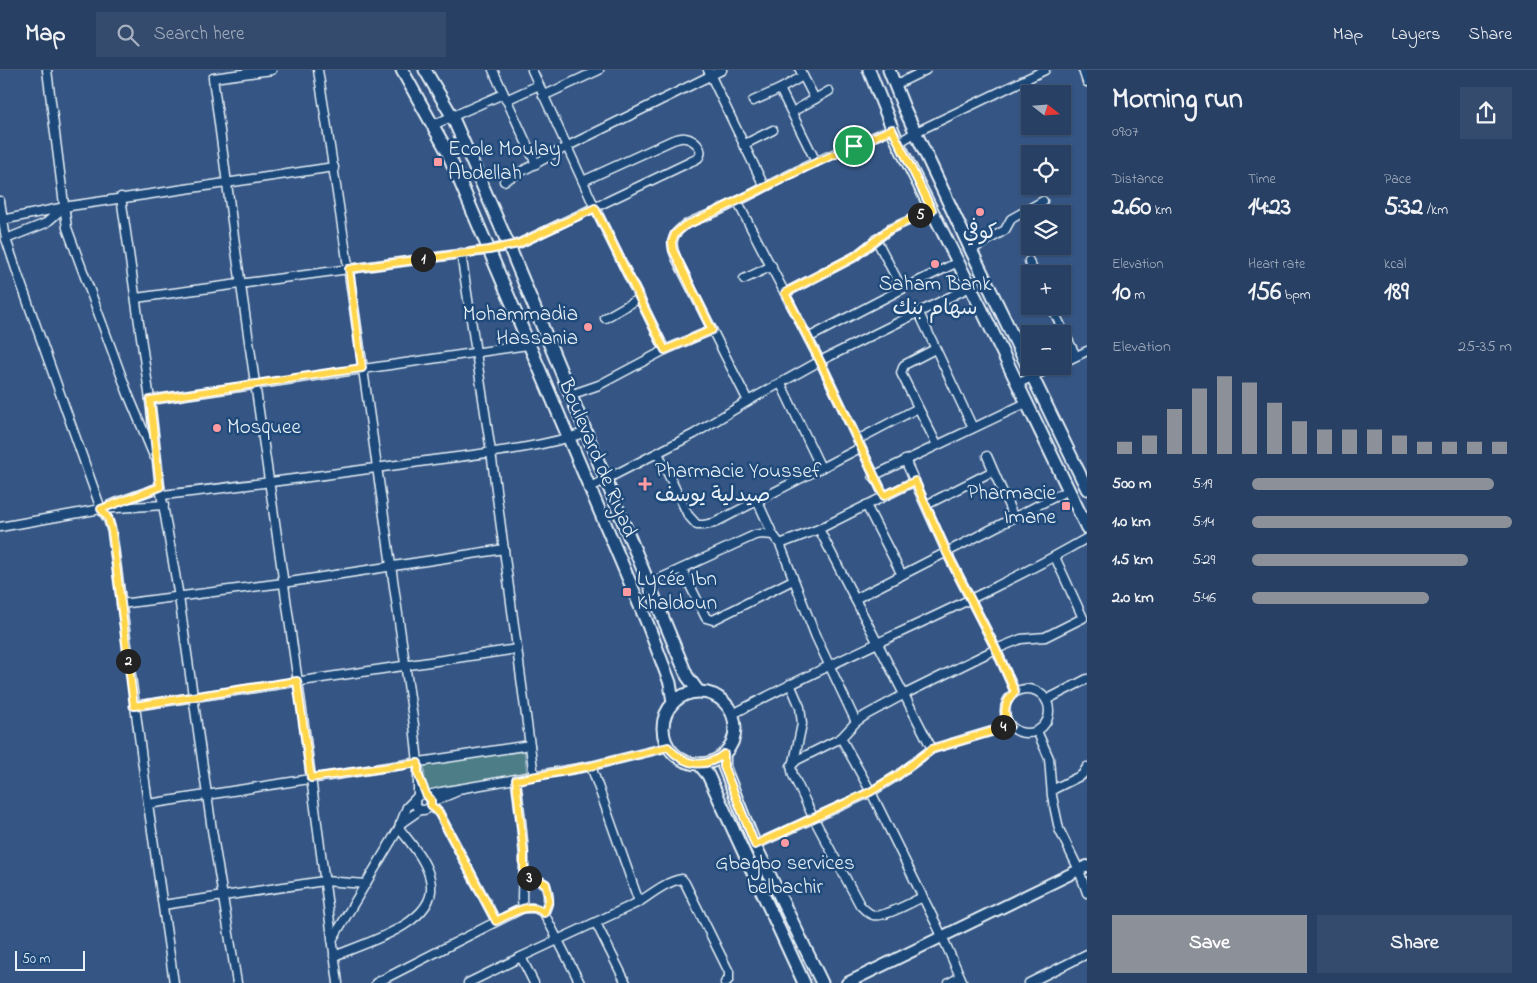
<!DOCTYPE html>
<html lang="en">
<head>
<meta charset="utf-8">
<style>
	body { margin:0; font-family:"Indie Flower","Playpen Sans Arabic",sans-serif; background:#344b6d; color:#f1f3f6; height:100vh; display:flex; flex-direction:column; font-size:19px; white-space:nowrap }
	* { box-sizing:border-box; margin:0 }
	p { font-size:16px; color:#a5afbf }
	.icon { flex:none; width:28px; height:28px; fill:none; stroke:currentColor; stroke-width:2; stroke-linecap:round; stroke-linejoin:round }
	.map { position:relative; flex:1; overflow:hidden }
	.drawer { display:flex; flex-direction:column; background:#284064; width:450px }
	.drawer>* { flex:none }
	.needle { width:32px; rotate:107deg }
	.controls { position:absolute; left:1021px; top:15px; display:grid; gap:10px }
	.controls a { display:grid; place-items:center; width:50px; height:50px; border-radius:0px; background:#284064; box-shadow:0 1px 4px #0004,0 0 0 1px #445978; font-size:25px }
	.scale { position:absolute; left:15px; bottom:12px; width:70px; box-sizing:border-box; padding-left:5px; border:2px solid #e8f1f8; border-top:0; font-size:14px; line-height:18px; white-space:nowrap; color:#e8f1f8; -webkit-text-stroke:4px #1f4a7a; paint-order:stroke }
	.pin { position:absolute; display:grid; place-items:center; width:42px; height:42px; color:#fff; margin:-21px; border:2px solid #fff; border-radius:50%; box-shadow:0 1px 5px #0007 }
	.km { position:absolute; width:25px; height:25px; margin:-12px; border-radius:50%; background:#222; color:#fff; font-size:14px; line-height:25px; text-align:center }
	.round { display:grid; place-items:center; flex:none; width:52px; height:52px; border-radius:0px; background:#344b6d }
	.headline { display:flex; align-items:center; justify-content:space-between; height:85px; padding:0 25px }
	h1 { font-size:28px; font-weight:800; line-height:38px }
	.metrics { display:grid; grid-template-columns:repeat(3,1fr); gap:8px; height:85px; padding:5px 25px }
	.metrics div { display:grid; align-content:center }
	.metrics b { font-size:25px; font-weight:800 }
	.metrics small { font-size:14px; font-weight:400 }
	.metrics p { font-size:14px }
	.chart { height:140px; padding:10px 25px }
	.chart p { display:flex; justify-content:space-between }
	.chart svg { width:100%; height:90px; margin-top:5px; stroke:#8c9099; stroke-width:6 }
	.button { display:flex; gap:10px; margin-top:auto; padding:10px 25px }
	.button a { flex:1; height:58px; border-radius:0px; background:#8c9099; color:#fff; font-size:20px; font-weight:800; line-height:58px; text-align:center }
	.button a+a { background:#344b6d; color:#f1f3f6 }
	ul { padding:0 25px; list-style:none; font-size:16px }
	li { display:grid; grid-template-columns:80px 60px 1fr; align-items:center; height:38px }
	li i { height:12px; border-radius:6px; background:#8c9099 }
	header { display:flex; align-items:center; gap:30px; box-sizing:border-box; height:70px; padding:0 25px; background:#284064; border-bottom:1px solid #445978 }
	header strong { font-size:24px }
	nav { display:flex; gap:28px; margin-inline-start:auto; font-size:18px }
	.search { width:350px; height:45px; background:#344b6d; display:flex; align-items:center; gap:12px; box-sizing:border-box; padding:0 18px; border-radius:0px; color:#a5afbf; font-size:19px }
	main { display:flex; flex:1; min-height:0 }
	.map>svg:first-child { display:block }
	.green { fill:#4d7e88; stroke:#9ab8c0 }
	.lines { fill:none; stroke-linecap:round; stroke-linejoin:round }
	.minor-casing { stroke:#e8f1f8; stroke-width:11 }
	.tertiary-casing { stroke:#e8f1f8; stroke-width:14 }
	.secondary-casing { stroke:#e8f1f8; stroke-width:15 }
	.minor { stroke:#1f4a7a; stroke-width:8 }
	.tertiary { stroke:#1f4a7a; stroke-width:10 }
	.secondary { stroke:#1f4a7a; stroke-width:11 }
	.route-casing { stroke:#fff; stroke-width:10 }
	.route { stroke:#ffd54a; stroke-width:6 }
	.poi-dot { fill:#ff9aa2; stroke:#1f4a7a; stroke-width:2 }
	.labels { text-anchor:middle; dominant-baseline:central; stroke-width:5; stroke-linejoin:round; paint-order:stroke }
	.poi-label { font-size:21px; fill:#e8f1f8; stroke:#1f4a7a; text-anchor:start }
	.street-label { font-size:21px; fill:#e8f1f8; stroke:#1f4a7a }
</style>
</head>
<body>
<header>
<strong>Map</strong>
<div class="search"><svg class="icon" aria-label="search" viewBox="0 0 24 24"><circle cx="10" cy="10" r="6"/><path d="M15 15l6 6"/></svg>Search here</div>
<nav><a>Map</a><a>Layers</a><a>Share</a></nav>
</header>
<main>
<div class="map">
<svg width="1087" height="913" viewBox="0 0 1087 913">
	<rect width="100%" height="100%" fill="#355685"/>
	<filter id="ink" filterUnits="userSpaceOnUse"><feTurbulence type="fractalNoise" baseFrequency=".02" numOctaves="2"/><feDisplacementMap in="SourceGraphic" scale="10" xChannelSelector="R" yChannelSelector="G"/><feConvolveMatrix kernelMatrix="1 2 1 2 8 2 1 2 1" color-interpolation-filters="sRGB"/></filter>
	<g filter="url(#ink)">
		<path class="green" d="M 524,679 L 527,703 L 426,727 L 424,693 Z"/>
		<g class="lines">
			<defs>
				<g id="minor">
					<path d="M 47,0 L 67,158 L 128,324 L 154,386"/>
					<path d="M 272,0 L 213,8 L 235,174 L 303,647 L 338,913"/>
					<path d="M 318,0 C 353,218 382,437 414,655 L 418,693 L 418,726"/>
					<path d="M 493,0 L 536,94"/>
					<path d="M 532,0 L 595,138 L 665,280"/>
					<path d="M 708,0 L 764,116"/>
					<path d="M 800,0 L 815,29"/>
					<path d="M 1083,0 L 1087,12"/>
					<path d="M 895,15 L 926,0"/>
					<path d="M 780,19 L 816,92"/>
					<path d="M 543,26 L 599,0"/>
					<path d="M 506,30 L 539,15"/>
					<path d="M 753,31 L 780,19 L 803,6"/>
					<path d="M 792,42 L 829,21"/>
					<path d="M 433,55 L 503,24"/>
					<path d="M 898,73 L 916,62 L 1045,0"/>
					<path d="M 743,75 L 773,60"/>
					<path d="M 504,111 L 568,76 L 722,0"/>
					<path d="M 121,127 L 150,330 L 160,417 L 179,527 L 212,760 L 237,913"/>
					<path d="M 0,131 L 6,169 L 17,202 L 101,439 L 108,449 L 112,462 L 148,734 L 174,913"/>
					<path d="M 737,131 L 820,291 L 884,426"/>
					<path d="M 2,150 L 70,136 L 334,97"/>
					<path d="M 6,169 L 46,153 L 62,139"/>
					<path d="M 876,169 L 902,219"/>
					<path d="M 971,180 L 1005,160 L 1011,149 L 1043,131"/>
					<path d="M 461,183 L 491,382 L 534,706"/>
					<path d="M 1029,191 L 1035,204"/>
					<path d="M 744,209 L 772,196"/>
					<path d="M 785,223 L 854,187 L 890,159 L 932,140"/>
					<path d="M 136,228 L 489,180 L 518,174 L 690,92 C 693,90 696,90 698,88 C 706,79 693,69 685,68 C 681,67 677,69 673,70 L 583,111"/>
					<path d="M 1051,236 L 1076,286"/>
					<path d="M 919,243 L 973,358"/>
					<path d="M 605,248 L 640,228"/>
					<path d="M 808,268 L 902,219 L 958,192"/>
					<path d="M 935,279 L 904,295 L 901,303 L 937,375"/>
					<path d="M 1062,293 L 1087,281"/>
					<path d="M 781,314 L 821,398"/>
					<path d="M 1017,314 L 1055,296"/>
					<path d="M 570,325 L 599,315 L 665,280 L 712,260"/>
					<path d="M 150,330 L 528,275"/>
					<path d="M 748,331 L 676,188 C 673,180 670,171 676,163 C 687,150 706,147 720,140 C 747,127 774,112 801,99 C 831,84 862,72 892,59"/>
					<path d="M 857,370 L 918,338"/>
					<path d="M 658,383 L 688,445 L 697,455 L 704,455 L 714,453 L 860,378"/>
					<path d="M 987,386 L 1014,448"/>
					<path d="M 905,390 L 947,483 L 996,579 L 1015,622"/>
					<path d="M 873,406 L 1026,333"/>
					<path d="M 589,418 L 694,364 L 748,331 L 820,291 L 970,217"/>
					<path d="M 162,425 C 248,416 333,404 419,392 C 475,384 533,380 587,362"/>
					<path d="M 757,430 L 773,465"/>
					<path d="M 110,435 L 160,417"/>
					<path d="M 866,435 L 902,505"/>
					<path d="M 926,435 L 993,401"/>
					<path d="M 0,457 L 101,439 L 164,435"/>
					<path d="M 819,459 L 932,679"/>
					<path d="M 780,474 L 819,459 L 915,411"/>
					<path d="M 682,499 L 706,548 L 713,550 L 793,510"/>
					<path d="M 648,514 L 755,465 L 762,464 L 773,465 L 780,474 L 816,567 L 856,652"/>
					<path d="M 855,529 L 1068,420"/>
					<path d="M 121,534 L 283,513 L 504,479"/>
					<path d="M 790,614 L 800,637 L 802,654 L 794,692"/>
					<circle cx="1027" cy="641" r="22"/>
					<path d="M 1046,630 L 1087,609"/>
					<path d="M 134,636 L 517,579"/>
					<path d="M 733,644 C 849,582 973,534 1087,468"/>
					<path d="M 1037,661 L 1049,688 L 1052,726 L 1059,759 L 1079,800 L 1087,823"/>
					<path d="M 841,668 L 871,722 L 942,866 L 963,913"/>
					<path d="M 591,696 L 639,832"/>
					<path d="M 516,710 C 519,738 524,767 524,795 C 524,810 520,823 523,838"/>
					<path d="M 1052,720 L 1082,705 L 1087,697"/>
					<circle cx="423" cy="732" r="8"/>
					<path d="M 428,725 L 441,722 L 591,696 L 668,677"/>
					<path d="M 432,732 L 456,722"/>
					<path d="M 148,734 L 530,675"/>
					<path d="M 431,735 L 439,743 L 496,851"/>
					<path d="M 400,754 L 420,740"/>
					<path d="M 755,775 L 871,722 L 898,705 L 932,679 L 1009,656"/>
					<path d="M 524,807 L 536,809 L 545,814 C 550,825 549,833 544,843"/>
					<path d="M 923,827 C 911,832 885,848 873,845 C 867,843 864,839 860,835 L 813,747 L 793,705 L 791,696 L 797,690 L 841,668 L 856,652 L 866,645 L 903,625 L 996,579 L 1021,569 L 1045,567 L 1083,548 L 1055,487"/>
					<path d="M 163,835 L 324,811 L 366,814"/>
					<path d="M 596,853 L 626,913"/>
					<path d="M 332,870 L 399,758 L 407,737 L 415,729"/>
					<path d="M 334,886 C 363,874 435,854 431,815 C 429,793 412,775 399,758"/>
					<path d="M 521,887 L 639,832 C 651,824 667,811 682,809 L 685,813 L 729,902 L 729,909 L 725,913"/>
					<path d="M 376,913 L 523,838 L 535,838 L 544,843 L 580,913"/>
					<path d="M 468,913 L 521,887 L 534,913"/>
					<path d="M 949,913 L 960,907"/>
					<path d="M 1029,913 L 1087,884"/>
				</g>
				<path id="tertiary" d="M 847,913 L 1087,796"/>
				<g id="secondary">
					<path d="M 402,0 L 447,81 L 648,555 L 670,613 L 673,632"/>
					<path d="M 425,0 L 452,46 L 509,176 L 687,606 L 698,621"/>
					<path d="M 869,0 L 898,73 L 981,238 L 1087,458"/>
					<path d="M 889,0 L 904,38 L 971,180 L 1087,419"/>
					<circle cx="699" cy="658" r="36"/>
					<path d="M 724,684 L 724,697 L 755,775 L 822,913"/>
					<path d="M 699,694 L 708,705 L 804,913"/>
				</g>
			</defs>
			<use href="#minor" class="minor-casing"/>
			<use href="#tertiary" class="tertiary-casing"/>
			<use href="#secondary" class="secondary-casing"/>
			<use href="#minor" class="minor"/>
			<use href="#tertiary" class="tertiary"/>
			<use href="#secondary" class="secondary"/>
		</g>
	</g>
	<g class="lines" filter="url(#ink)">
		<defs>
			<path id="route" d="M 892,59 L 932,140 L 890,159 L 854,187 L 785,223 L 820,291 L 884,426 L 915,411 L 947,483 L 996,579 L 1015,622 C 1004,632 1002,643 1010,656 L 932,679 L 898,705 L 870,722 L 755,775 L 724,697 L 724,684 C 705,699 684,696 668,677 L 591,696 L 516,710 L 524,783 L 524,807 L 536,809 L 546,814 L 549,830 L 544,843 C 530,830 511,844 496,851 L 439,743 L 431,735 L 431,730 L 426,724 L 418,704 L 418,693 L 311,708 L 297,611 L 134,636 L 112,462 L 108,448 L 101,439 L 160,417 L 150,330 L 362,298 L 349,199 L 489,180 L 518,174 L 595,138 L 665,280 L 712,260 L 673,180 L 672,172 L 675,164 L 684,156 L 719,140 L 804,98 Z"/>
		</defs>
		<use href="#route" class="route-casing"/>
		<use href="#route" class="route"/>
	</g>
	<g class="poi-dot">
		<rect x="433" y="87" width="10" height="10" rx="2.5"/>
		<circle cx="980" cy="142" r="5"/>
		<circle cx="935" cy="194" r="5"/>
		<circle cx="588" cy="257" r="5"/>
		<circle cx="217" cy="358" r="5"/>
		<path d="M642.5 406.5h5v5h5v5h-5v5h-5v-5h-5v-5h5z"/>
		<rect x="1061" y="431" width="10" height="10" rx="2.5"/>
		<rect x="622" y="517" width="10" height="10" rx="2.5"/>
		<circle cx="785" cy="773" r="5"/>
	</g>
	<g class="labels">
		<g class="poi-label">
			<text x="448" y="80">Ecole Moulay<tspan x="448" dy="24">Abdellah</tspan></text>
			<text x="980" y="163" text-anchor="middle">كوفي</text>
			<text x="935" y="215" text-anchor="middle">Saham Bank<tspan x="935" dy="24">سهام بنك</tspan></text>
			<text x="578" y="245" text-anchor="end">Mohammadia<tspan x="578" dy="24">Hassania</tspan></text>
			<text x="227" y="358">Mosquee</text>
			<text x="655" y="402">Pharmacie Youssef<tspan x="655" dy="24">صيدلية يوسف</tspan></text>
			<text x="1056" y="424" text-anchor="end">Pharmacie<tspan x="1056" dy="24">Imane</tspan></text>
			<text x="637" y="510">Lycée Ibn<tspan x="637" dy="24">Khaldoun</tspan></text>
			<text x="785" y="794" text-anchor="middle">Gbagbo services<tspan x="785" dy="24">belbachir</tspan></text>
		</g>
		<g class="street-label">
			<text transform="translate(597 388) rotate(67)">Boulevard de Riyad</text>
		</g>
	</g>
</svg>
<div class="controls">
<a><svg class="needle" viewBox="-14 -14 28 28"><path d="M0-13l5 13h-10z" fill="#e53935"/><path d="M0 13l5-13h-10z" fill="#a5afbf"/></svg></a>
<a><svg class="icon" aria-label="locate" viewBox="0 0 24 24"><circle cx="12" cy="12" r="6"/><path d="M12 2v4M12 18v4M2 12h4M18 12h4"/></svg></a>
<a><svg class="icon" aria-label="layers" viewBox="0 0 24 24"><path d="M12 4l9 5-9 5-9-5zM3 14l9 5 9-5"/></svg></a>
<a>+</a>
<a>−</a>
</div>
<div class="scale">50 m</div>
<div class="pin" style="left:854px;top:76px;background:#1e9e55"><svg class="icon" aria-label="arrive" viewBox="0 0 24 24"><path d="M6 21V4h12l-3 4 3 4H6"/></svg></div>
<b class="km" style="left:423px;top:189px">1</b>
<b class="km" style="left:128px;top:591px">2</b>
<b class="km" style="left:529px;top:808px">3</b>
<b class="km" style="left:1003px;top:657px">4</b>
<b class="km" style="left:920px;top:145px">5</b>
</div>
<section class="drawer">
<div class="headline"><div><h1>Morning run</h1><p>09:07</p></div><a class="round"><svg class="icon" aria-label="share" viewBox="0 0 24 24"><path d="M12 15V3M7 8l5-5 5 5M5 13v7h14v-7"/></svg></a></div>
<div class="metrics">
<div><p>Distance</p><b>2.60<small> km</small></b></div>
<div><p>Time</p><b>14:23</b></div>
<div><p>Pace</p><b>5:32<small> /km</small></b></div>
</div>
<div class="metrics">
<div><p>Elevation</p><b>10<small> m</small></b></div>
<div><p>Heart rate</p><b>156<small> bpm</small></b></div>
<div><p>kcal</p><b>189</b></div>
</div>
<div class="chart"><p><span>Elevation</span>25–35 m</p>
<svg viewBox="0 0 160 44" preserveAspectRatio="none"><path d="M5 44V38M15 44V35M25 44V22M35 44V12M45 44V6M55 44V9M65 44V19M75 44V28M85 44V32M95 44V32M105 44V32M115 44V35M125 44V38M135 44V38M145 44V38M155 44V38"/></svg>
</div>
<ul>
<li><b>500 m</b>5:19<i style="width:93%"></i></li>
<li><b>1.0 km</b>5:14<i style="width:100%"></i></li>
<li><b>1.5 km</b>5:29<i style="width:83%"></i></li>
<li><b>2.0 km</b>5:46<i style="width:68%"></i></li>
</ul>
<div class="button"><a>Save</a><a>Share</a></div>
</section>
</main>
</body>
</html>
